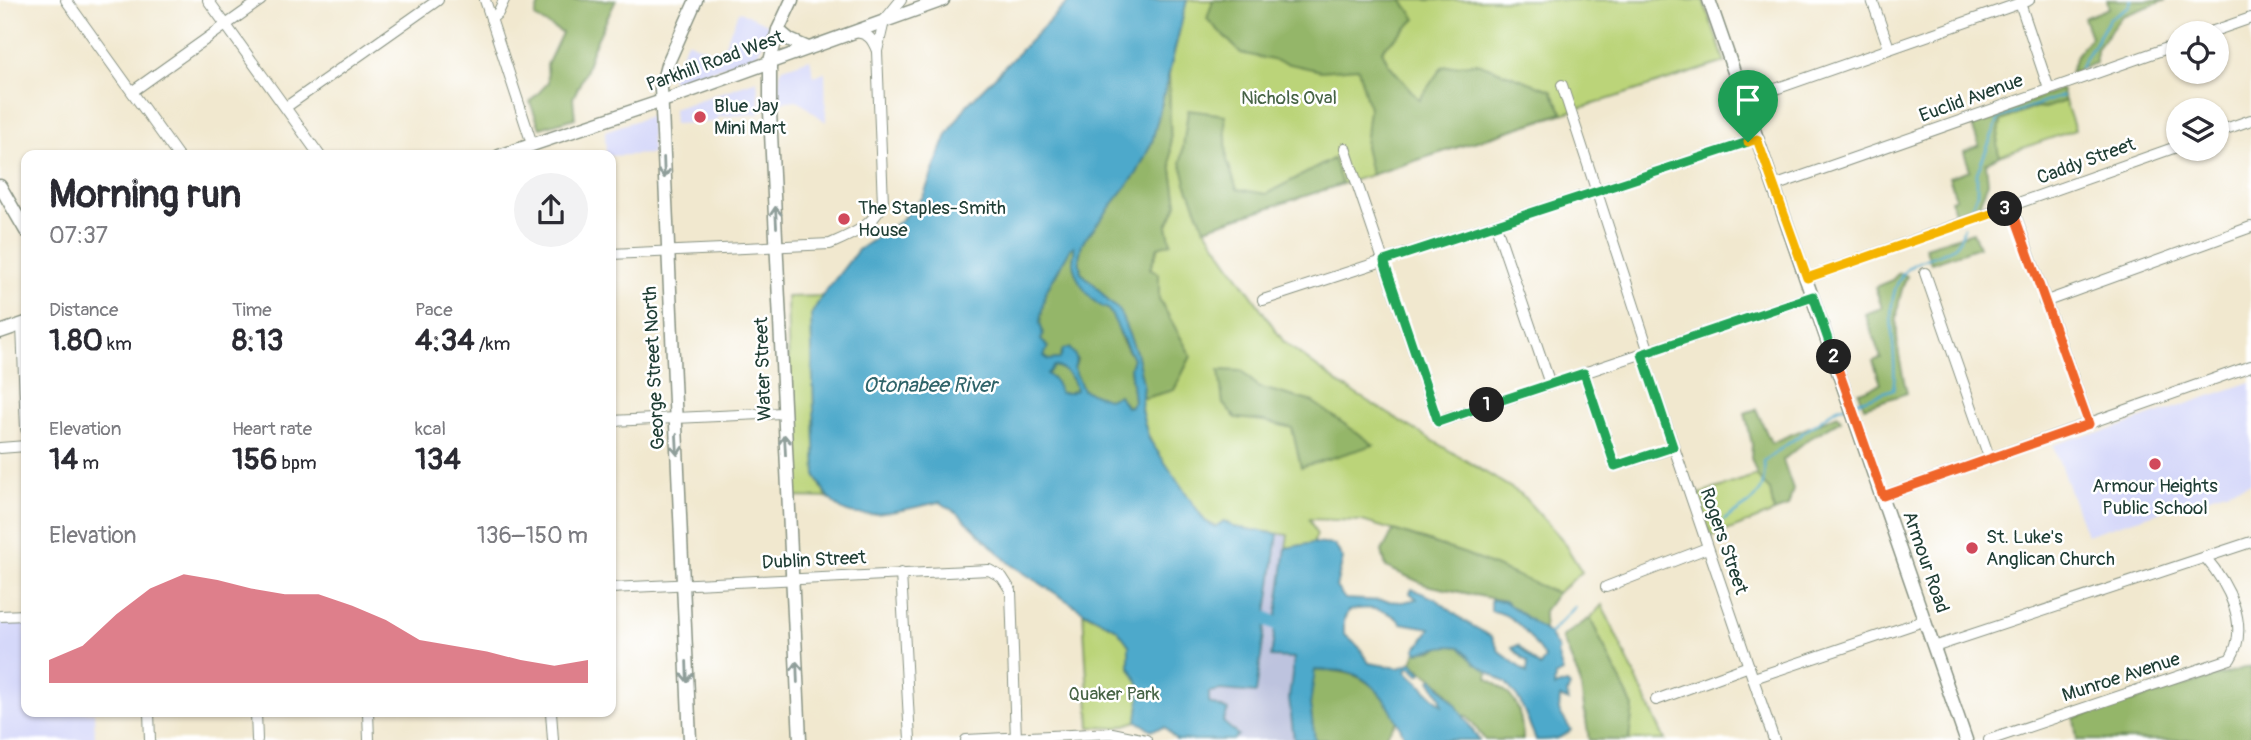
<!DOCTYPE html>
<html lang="en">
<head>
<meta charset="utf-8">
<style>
	body { margin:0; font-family:Pangolin,sans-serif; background:#f2f2f3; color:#2b2b33; height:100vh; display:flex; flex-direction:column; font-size:26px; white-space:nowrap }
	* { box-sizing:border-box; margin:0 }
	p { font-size:23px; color:#7c7c81 }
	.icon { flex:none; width:38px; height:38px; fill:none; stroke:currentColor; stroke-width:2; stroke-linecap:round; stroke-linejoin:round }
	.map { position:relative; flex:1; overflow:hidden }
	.sheet { position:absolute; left:21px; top:150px; width:595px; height:567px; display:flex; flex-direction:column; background:#fff; border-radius:14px; box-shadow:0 2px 5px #0004 }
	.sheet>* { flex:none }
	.buttons { position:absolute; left:2166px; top:21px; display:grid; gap:14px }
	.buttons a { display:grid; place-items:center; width:63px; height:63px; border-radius:50%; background:#fff; box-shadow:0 2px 5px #0004; font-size:35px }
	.pin { position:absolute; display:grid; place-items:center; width:60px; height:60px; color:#fff; margin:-72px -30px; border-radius:50% 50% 50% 0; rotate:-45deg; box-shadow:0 0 7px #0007 }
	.pin .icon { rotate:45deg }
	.km { position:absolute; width:35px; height:35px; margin:-18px; border-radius:50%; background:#222; color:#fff; font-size:19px; line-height:35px; text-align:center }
	.round { display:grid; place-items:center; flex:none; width:74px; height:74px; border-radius:37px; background:#f2f2f3 }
	.headline { display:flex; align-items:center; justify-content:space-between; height:119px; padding:0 28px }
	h1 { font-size:38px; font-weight:700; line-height:52px }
	.metrics { display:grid; grid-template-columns:repeat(3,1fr); gap:10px; height:119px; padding:7px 28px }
	.metrics div { display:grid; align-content:center }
	.metrics b { font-size:30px; font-weight:700 }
	.metrics small { font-size:19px; font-weight:400 }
	.metrics p { font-size:19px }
	.chart { height:196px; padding:14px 28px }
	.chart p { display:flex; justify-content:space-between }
	.chart svg { width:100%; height:126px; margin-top:7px; fill:#d1495b; opacity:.7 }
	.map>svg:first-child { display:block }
	.built { fill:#d5d8f9 }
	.industrial { fill:#bdc3de }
	.green { fill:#bbd479; stroke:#6d8856; stroke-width:2 }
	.forest { fill:#94b669; stroke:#5a7a4e; stroke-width:2 }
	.water { fill:#4da9cb; stroke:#367380; stroke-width:2; fill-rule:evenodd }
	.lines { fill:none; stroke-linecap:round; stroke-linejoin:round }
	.stream { stroke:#4da9cb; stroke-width:2.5 }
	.river { stroke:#4da9cb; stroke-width:14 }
	.minor-casing { stroke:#889282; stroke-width:12 }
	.major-casing { stroke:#889282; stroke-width:15 }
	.minor { stroke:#fff; stroke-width:10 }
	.major { stroke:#fff; stroke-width:12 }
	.oneway { stroke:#8f9e9a }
	.split-1-casing { stroke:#fff; stroke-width:14 }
	.split-2-casing { stroke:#fff; stroke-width:14 }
	.split-3-casing { stroke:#fff; stroke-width:14 }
	.split-4-casing { stroke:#fff; stroke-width:14 }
	.split-1 { stroke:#22a559; stroke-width:9 }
	.split-2 { stroke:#22a559; stroke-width:9 }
	.split-3 { stroke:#f0652b; stroke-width:9 }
	.split-4 { stroke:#f5b400; stroke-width:9 }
	.poi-dot { fill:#d1495b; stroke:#fff; stroke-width:2.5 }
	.labels { text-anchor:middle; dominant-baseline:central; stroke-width:5; stroke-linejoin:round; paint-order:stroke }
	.street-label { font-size:19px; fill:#1f3d34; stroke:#fff }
	.park-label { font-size:19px; fill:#466345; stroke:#fff }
	.poi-label { font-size:19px; fill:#1f3d34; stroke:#fff; text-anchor:start }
	.water-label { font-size:21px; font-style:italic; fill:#2f6369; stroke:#fff }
</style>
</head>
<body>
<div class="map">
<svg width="2251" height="740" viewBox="0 0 2251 740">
	<rect width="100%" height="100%" fill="#fff"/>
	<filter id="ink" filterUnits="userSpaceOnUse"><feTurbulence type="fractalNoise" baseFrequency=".0143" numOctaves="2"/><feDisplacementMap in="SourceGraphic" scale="14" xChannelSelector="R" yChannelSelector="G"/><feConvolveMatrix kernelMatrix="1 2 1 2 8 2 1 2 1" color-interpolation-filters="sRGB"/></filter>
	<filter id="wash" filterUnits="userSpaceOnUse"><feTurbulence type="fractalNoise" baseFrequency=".00686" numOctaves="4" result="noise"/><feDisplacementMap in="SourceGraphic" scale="28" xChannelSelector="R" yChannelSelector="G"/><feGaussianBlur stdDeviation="1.57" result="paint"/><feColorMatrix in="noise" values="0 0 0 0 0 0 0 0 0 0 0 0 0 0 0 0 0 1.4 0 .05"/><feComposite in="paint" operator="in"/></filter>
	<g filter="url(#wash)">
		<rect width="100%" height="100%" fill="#f1e8cf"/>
		<g class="built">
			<path d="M 739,11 L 771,26 L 757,55 L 673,83 L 671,77 L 687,41 L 720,55 Z"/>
			<path d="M 810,59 L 814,76 L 825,72 L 826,122 L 797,100 L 779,102 L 780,73 L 783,68 Z"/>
			<path d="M 757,80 L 760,114 L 717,117 L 717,122 L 674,124 L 673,109 Z"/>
			<path d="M 650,116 L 652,154 L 606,156 L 605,131 Z"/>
			<path d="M 2251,382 L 2251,483 L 2086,535 L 2053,445 L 2088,434 L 2104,432 Z"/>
			<path d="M 26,621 L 26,712 L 94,712 L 95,740 L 0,740 L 0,622 Z"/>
		</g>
		<path class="industrial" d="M 1278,534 L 1288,535 L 1271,656 L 1294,658 L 1289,698 L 1294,740 L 1233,740 L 1238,735 L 1223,722 L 1209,703 L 1209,692 L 1221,690 L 1256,693 Z"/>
		<g class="green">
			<path d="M 1187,0 L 1703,0 L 1725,62 L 1205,228 L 1284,342 L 1341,385 L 1521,494 L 1561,538 L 1582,572 L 1557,593 L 1426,540 L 1362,521 L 1309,519 L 1317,535 L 1313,543 L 1286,548 L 1288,535 L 1234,527 L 1224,521 L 1216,527 L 1205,521 C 1182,488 1138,440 1141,399 L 1174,390 L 1191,356 L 1159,299 L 1159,274 L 1150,268 L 1177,204 L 1171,163 L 1169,74 Z"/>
			<path d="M 2065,101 L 2075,130 L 1999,156 L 1997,144 L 2001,121 L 2036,107 L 2045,108 Z"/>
			<path d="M 822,296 L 811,315 L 816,476 L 827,498 L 792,497 L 787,297 Z"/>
			<path d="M 1757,475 L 1770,489 L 1774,512 L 1712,537 L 1697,495 Z"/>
			<path d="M 1602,605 L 1665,740 L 1629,740 L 1633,707 L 1590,618 Z"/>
			<path d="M 1083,612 L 1117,629 L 1129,645 L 1129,666 L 1141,687 L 1137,721 L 1116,728 L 1090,727 Z"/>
		</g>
		<g class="forest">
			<path d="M 540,0 L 616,0 L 592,50 L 585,73 L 573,98 L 575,118 L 540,128 L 530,102 L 548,83 L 547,65 L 562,33 L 535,17 Z"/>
			<path d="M 1213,0 L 1402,0 L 1416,19 L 1382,50 L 1388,63 L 1419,100 L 1442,67 L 1477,63 L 1551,90 L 1563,113 L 1371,175 L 1365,146 L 1369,108 L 1358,68 L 1321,71 L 1241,53 L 1207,19 Z"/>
			<path d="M 2107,0 L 2166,0 L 2122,16 L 2096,49 L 2096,63 L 2070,73 L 2076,56 L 2091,37 L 2084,18 L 2109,8 Z"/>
			<path d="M 1169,74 L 1171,163 L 1177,204 L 1167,226 L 1171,243 L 1158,247 L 1150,268 L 1159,274 L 1159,299 L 1191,356 L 1174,390 L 1141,399 L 1143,383 L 1136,352 L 1119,310 L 1109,302 L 1094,284 L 1081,273 L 1079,258 L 1082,243 L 1137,173 L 1152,142 Z"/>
			<path d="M 2061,89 L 2065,101 L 2045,108 L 2036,107 L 2001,121 L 1997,144 L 1999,156 L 1986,163 L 1988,183 L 1976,211 L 1957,217 L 1951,200 L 1956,198 L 1949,177 L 1970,170 L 1964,152 L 1979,145 L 1971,123 Z"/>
			<path d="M 1188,110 L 1225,115 L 1227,160 L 1237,189 L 1266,194 L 1333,159 L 1342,184 L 1204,228 L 1186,183 L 1181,162 Z"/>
			<path d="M 1973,232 L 1979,247 L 1931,263 L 1925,247 Z"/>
			<path d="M 1075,246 L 1073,262 L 1085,289 L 1108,309 L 1117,324 L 1122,341 L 1133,358 L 1130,368 L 1134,401 L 1132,405 L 1127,407 L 1118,395 L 1107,400 L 1083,390 L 1074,369 L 1077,360 L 1063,350 L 1061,359 L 1048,360 L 1043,356 L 1048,347 L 1041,340 L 1040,322 L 1045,293 L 1071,247 Z"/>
			<path d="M 1899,273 L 1907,276 C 1890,314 1897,353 1907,393 L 1864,407 L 1859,392 L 1881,384 L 1873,361 L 1881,358 L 1865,314 L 1882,308 L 1875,287 L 1892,280 Z"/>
			<path d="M 1055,365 C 1067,370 1074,377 1076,390 L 1069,393 L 1060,393 L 1056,383 L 1047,374 L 1050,368 Z"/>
			<path d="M 1219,370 L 1242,371 L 1258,387 L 1313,402 L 1374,445 L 1301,467 L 1292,428 L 1264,421 L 1236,418 L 1223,404 Z"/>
			<path d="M 1756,409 L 1771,443 L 1838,415 L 1841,420 L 1807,440 L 1783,460 L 1793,489 L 1788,507 L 1774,512 L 1770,490 L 1758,478 L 1751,458 L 1752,444 L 1745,413 Z"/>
			<path d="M 1394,530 L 1466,554 L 1557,593 L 1544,611 L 1544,631 L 1504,601 L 1426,585 L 1386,567 L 1382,551 Z"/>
			<path d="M 1590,618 L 1633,707 L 1629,740 L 1589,740 L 1580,681 L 1562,637 Z"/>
			<path d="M 1445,645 L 1460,647 L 1475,663 L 1488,671 L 1487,678 C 1516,697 1521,704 1523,740 L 1485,740 L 1466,715 L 1463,718 C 1456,704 1447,691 1435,680 C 1427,673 1419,670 1412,662 L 1416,652 L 1434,650 Z"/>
			<path d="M 2251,666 L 2251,740 L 2077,740 L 2074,718 Z"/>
			<path d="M 1314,670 C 1361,671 1373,680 1398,720 L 1382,740 L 1315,740 L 1310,705 Z"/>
		</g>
		<g class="water">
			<path d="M 1070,0 L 1187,0 L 1152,142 L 1137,173 L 1082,243 L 1079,258 L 1081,273 L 1094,284 L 1109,302 L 1119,310 L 1136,352 L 1143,383 L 1141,410 L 1149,439 L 1205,521 L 1215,527 L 1224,521 L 1234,527 L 1278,534 L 1256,693 L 1221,690 L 1209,692 L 1209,703 L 1228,710 L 1223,722 L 1238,735 L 1233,740 L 1176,740 L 1165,727 L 1152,730 L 1137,721 L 1141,687 L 1129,666 L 1129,645 L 1117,629 L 1083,611 L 1010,564 L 960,515 L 940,502 C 918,506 862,522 843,510 C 829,502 823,490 816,476 L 811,315 L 822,296 L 858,250 L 899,222 L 923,197 L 947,135 L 967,105 ZM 1074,246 C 1075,252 1073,256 1073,262 C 1074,279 1093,306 1108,309 C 1118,325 1123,342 1133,358 L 1130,368 L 1134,401 L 1131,406 L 1126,407 L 1119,395 L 1107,399 L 1083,390 L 1074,369 C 1077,359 1077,356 1069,348 L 1063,349 L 1060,359 L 1048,360 L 1044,356 L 1048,347 L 1041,340 L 1043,334 L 1040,322 L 1045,293 L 1071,248 ZM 1055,366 C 1067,370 1074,377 1076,390 L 1069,393 L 1060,393 L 1056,382 L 1047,374 Z"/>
			<path d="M 1313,543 L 1335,545 L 1343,559 L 1336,587 L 1345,599 L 1403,602 L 1417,599 L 1410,593 L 1412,589 L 1436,599 L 1464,621 L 1492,637 L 1499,651 L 1527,673 L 1528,663 L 1512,648 L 1518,645 L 1540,667 L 1545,658 C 1531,639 1516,613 1491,611 L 1491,600 L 1504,601 L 1549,634 L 1559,650 L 1557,653 L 1563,672 L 1555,676 L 1554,687 L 1567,683 L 1570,686 L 1567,693 L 1568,701 L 1560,697 L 1559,711 L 1571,730 C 1561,740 1550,740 1536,740 L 1520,701 L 1506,683 L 1475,663 L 1460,647 C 1445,644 1432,650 1416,652 L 1416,647 L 1422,642 L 1430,628 L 1401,623 C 1390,608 1365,606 1348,611 L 1344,620 L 1344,634 L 1360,648 L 1369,663 L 1399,668 L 1412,662 L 1422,673 L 1419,675 L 1412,668 L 1407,668 L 1406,671 L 1442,705 L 1440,696 L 1430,680 L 1433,678 L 1456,705 L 1479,740 L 1406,740 C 1394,713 1378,680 1347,672 C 1337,669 1325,671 1315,670 L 1310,705 L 1315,740 L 1294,740 L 1289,698 L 1294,658 L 1271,657 L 1286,548 Z"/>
		</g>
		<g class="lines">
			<g class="stream">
				<path d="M 2080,68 L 2110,18 L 2129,6 L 2131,0"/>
				<path d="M 1968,217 L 1977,193 L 1977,173 L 1999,118 L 2062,96"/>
				<path d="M 1853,403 L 1893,389 C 1900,353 1880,308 1902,275 C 1917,255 1945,259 1958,242 C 1961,238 1963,231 1964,227"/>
				<path d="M 1724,520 C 1752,501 1767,499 1764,461 L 1836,409 L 1846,405"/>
				<path d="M 1549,634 L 1575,607"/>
			</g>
			<path class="river" d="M 1251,611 L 1292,632"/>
		</g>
	</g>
	<g filter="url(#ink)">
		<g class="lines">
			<defs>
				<g id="minor">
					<path d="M 66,0 L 178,156"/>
					<path d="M 208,0 L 320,156"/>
					<path d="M 485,0 L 532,144"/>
					<path d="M 1872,0 L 1889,48"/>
					<path d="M 2020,3 L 2049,89"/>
					<path d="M 491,19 L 498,13 L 504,0"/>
					<path d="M 854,32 C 868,33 872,38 877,51"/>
					<path d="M 2208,33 L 2251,18"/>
					<path d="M 1562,85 L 1649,352"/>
					<path d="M 133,91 L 261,0"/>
					<path d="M 1744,100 L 2029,0"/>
					<path d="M 286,107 L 438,0"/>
					<path d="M 2217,132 L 2251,120"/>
					<path d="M 1345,148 L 1438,422 L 1813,296"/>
					<path d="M 1774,186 L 2179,44"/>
					<path d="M 2012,206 L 2089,423"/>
					<path d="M 1496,226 L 1550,384"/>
					<path d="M 611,254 L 830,244 C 853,234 871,227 883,204 L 877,51 L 884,21 L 901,0"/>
					<path d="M 1925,273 L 1989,457"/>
					<path d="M 1807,278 L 2179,146"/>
					<path d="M 1263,300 L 1757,139"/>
					<path d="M 2044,302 L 2251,227"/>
					<path d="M 22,325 L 26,429"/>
					<path d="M 1642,354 L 1774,740"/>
					<path d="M 1584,373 L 1615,466 L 1673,448"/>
					<path d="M 611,421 L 783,413"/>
					<path d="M 0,448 L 26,446"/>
					<path d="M 1883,496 L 2251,366"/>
					<path d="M 901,573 L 910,740"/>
					<path d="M 1606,587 L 1707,548"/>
					<path d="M 611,588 L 989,570 L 1002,577 L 1011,591 L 1016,740"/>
					<path d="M 0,616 L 26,615"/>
					<path d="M 1934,647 L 2251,542"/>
					<path d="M 1754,678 L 1926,620"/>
					<path d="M 1656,700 L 1749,666"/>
					<path d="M 149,712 L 150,740"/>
					<path d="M 256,712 L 257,740"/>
					<path d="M 368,712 L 369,740"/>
					<path d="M 551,712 L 553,740"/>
					<path d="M 966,740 L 1112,733 L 1146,740"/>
					<path d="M 1989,740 L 2230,659 C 2251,626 2228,584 2205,557"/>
				</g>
				<g id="major">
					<path d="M 792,0 L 778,30 L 770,61 L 770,112 L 800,740"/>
					<path d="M 1709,0 L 1966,740"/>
					<path d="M 778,30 L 790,40 L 808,48"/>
					<path d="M 499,156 L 671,98 L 943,0"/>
					<path d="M 0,186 L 26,231"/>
					<path d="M 0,332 L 26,323"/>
					<path d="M 690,740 L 661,88 L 667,65 L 696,0"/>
				</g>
			</defs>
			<use href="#minor" class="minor-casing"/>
			<use href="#major" class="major-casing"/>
			<use href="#minor" class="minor"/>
			<use href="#major" class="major"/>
		</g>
		<defs><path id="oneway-shaft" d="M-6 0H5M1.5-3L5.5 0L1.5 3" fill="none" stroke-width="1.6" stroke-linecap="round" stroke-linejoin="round" transform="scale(1.75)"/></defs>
		<g class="oneway">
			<use href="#oneway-shaft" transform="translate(664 168) rotate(88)"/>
			<use href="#oneway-shaft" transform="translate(776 217) rotate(-93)"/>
			<use href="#oneway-shaft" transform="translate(677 445) rotate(87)"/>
			<use href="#oneway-shaft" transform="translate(785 445) rotate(-93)"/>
			<use href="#oneway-shaft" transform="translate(687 672) rotate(88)"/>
			<use href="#oneway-shaft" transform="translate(797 672) rotate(-92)"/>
		</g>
	</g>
	<g class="lines" filter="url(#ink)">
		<defs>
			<path id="split-1" d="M 1487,405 L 1438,422 L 1384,261 L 1748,142"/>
			<path id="split-2" d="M 1487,405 L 1584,373 L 1615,466 L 1673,447 L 1642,354 L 1813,296 L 1834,357"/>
			<path id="split-3" d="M 1834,357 L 1883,496 L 2089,424 L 2011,206 L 2005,209"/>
			<path id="split-4" d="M 1748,142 L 1757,139 L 1807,278 L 2005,209"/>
		</defs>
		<use href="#split-1" class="split-1-casing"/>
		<use href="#split-2" class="split-2-casing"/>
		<use href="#split-3" class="split-3-casing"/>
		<use href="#split-4" class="split-4-casing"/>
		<use href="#split-1" class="split-1"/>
		<use href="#split-2" class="split-2"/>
		<use href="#split-3" class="split-3"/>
		<use href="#split-4" class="split-4"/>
	</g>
	<g class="poi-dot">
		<circle cx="700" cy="117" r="7"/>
		<circle cx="844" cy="219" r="7"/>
		<circle cx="2155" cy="464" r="7"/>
		<circle cx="1972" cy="548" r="7"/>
	</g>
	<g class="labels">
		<g class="street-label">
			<text transform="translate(715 61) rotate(-20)">Parkhill Road West</text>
			<text transform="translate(1971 98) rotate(-20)">Euclid Avenue</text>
			<text transform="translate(2086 161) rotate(-20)">Caddy Street</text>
			<text transform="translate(654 368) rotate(-93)">George Street North</text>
			<text transform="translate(763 369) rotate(-92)">Water Street</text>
			<text transform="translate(1724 541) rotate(71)">Rogers Street</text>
			<text transform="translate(814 560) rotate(-3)">Dublin Street</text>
			<text transform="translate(1926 562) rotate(71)">Armour Road</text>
			<text transform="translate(2121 677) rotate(-18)">Munroe Avenue</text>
		</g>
		<g class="park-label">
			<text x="1289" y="98">Nichols Oval</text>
			<text x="1114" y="694">Quaker Park</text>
		</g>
		<g class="poi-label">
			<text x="714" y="106">Blue Jay<tspan x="714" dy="22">Mini Mart</tspan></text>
			<text x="858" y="208">The Staples-Smith<tspan x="858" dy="22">House</tspan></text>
			<text x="2155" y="486" text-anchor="middle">Armour Heights<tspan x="2155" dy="22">Public School</tspan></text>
			<text x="1986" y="537">St. Luke's<tspan x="1986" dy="22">Anglican Church</tspan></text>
		</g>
		<g class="water-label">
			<text x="930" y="385">Otonabee River</text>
		</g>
	</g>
</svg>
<div class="buttons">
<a><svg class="icon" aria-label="locate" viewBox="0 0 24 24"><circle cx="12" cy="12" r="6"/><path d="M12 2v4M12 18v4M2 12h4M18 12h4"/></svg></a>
<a><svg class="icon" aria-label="layers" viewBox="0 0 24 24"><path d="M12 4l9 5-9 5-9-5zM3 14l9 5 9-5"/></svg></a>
</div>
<div class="pin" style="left:1748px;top:142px;background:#1e9e55"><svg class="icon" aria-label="arrive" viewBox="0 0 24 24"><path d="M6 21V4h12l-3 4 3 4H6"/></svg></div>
<b class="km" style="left:1487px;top:405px">1</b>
<b class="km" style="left:1834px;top:357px">2</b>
<b class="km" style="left:2005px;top:209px">3</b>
<section class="sheet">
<div class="headline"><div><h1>Morning run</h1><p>07:37</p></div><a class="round"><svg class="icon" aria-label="share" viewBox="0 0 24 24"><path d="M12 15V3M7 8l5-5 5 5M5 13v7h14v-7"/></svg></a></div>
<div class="metrics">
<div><p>Distance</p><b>1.80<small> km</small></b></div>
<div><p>Time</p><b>8:13</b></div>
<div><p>Pace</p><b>4:34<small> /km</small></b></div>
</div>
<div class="metrics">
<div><p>Elevation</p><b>14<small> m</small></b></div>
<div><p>Heart rate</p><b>156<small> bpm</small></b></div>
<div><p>kcal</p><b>134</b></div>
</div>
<div class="chart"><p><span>Elevation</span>136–150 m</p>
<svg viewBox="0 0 160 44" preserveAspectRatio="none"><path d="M0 44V36L10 31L20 20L30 11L40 6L50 8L60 11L70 13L80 13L90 17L100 22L110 29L120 31L130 33L140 36L150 38L160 36V44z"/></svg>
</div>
</section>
</div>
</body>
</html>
